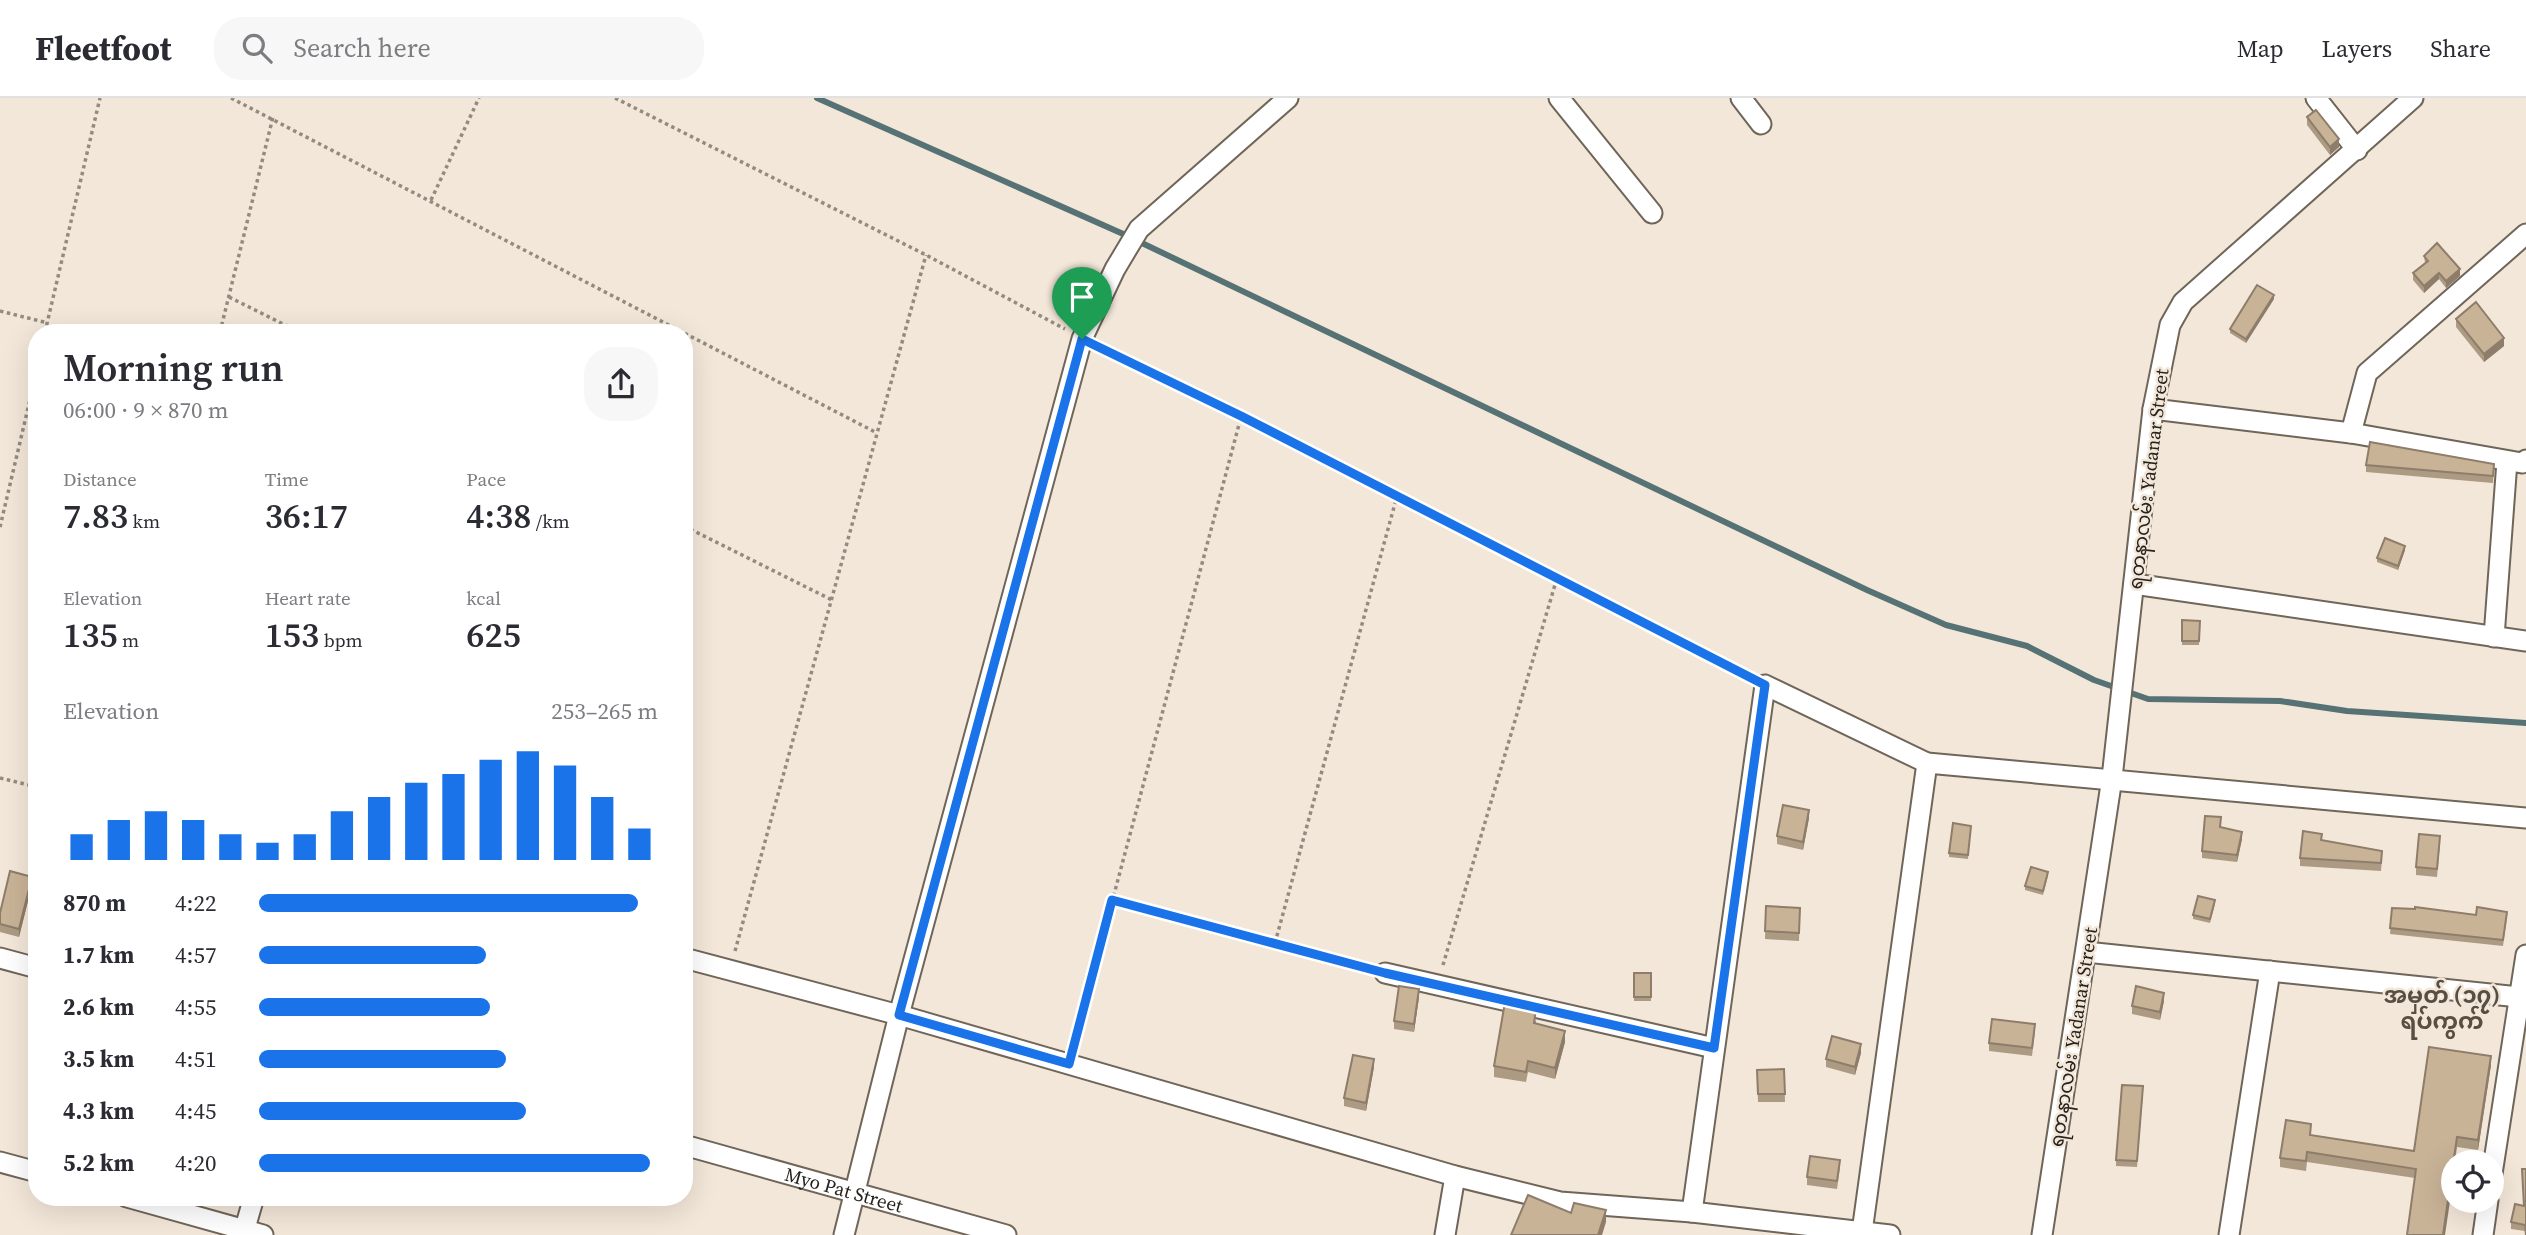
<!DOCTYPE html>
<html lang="en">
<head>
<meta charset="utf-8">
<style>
	body { margin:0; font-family:"Source Serif 4","Noto Sans Myanmar",serif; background:#f7f7f7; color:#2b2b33; height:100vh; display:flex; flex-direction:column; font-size:26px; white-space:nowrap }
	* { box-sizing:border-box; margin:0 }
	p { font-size:23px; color:#7c7c81 }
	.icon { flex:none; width:38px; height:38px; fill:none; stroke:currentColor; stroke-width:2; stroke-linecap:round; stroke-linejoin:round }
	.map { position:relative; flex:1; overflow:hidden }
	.sheet { position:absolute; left:28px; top:226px; width:665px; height:882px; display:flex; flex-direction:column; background:#fff; border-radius:28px; box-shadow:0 7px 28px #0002 }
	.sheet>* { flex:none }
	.buttons { position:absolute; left:2441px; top:1052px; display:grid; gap:14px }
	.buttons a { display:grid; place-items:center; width:63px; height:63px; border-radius:50%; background:#fff; box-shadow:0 7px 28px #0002; font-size:35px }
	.pin { position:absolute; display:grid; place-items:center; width:60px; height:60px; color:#fff; margin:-72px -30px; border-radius:50% 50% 50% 0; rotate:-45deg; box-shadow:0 0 7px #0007 }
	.pin .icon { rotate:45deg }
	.round { display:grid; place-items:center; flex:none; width:74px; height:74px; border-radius:28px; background:#f7f7f7 }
	.summary { display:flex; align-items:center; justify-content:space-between; height:119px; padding:0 35px }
	h1 { font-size:38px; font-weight:600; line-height:52px }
	.metrics { display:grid; grid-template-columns:repeat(3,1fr); gap:10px; height:119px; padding:7px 35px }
	.metrics div { display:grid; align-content:center }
	.metrics b { font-size:35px; font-weight:600 }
	.metrics small { font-size:19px; font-weight:400 }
	.metrics p { font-size:19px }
	.chart { height:196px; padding:14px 35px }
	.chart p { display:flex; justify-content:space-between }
	.chart svg { width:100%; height:126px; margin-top:7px; stroke:#1a73e8; stroke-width:6 }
	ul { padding:0 35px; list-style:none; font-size:23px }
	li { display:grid; grid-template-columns:112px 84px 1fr; align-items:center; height:52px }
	li i { height:18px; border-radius:9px; background:#1a73e8 }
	header { display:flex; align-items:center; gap:42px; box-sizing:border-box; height:98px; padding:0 35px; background:#fff; border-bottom:2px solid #e1e1e2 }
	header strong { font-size:33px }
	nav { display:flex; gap:38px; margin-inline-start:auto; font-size:24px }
	.search { width:490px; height:63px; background:#f7f7f7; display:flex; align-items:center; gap:18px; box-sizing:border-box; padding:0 24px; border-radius:28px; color:#7c7c81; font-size:26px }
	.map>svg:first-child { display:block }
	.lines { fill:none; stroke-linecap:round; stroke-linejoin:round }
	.stream { stroke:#567275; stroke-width:6 }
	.minor-casing { stroke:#6f6558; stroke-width:23 }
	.path { stroke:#938b81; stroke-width:3.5; stroke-dasharray:3.5 3.5; stroke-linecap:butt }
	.minor { stroke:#fff; stroke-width:19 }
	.wall { fill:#ad9a82 }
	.shaded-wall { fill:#8d7d6a }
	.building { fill:#c9b397; stroke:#8d7d6a; stroke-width:2 }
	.route-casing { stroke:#fff; stroke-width:14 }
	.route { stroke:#1a73e8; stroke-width:9 }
	.labels { text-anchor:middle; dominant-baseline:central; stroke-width:5; stroke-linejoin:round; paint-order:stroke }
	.street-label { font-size:19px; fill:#26221c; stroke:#f3e7d9 }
	.quarter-label { font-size:23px; font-weight:bold; fill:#584f43; stroke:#f3e7d9 }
</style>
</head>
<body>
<header>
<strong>Fleetfoot</strong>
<div class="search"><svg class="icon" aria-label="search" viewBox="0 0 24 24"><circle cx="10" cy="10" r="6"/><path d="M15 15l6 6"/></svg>Search here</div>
<nav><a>Map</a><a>Layers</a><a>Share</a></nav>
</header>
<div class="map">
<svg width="2526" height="1137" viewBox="0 0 2526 1137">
	<rect width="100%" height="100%" fill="#f3e7d9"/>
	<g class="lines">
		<path class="stream" d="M 817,0 L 1121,135 L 1867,492 L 1946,527 L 2027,548 L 2094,582 L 2148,601 L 2280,603 L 2347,613 L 2526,625"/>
		<defs>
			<g id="minor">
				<path d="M 1559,0 L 1652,115"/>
				<path d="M 1741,0 L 1761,26"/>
				<path d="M 2316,0 L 2357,52"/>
				<path d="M 2153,311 L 2351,335 L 2522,365 L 2526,362"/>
				<path d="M 2351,335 L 2367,275 L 2526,136"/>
				<path d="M 2134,486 L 2526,543"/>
				<path d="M 2494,539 L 2507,363"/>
				<path d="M 2086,854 L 2519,899"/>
				<path d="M 0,860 L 37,870"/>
				<path d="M 684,860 L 899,917 L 1455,1078 L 1560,1104 L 1692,1114 L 1890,1137"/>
				<path d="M 1385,875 L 1714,950"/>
				<path id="s1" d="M 684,1047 L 1006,1137"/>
				<path d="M 0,1064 L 37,1074"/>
				<path d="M 2492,1076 L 2526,857"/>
				<path d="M 127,1099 L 263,1137"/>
				<path d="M 1692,1114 L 1765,587 L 1927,665 L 2526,720"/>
				<path d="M 1862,1134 L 1927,665"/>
				<path d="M 243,1137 L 254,1099"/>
				<path d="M 844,1137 L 899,917 L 1082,241 L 1115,171 L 1139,131 L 1288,0"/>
				<path d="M 1445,1137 L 1455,1078"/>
				<path d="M 2042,1137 L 2112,680 L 2153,311 L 2170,227 L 2183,204 L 2413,0"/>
				<path d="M 2229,1137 L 2270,873"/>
				<path d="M 2483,1137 L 2488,1102"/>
			</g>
		</defs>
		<use href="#minor" class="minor-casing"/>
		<g class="path">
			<path d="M 231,0 L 877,335"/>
			<path d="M 615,0 L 926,157 L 1065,231"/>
			<path d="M 431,102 L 479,0"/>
			<path d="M 229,199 L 299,234"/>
			<path d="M 0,213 L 48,225"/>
			<path d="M 45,234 L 100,0"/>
			<path d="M 220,234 L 273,19"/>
			<path d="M 1100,249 L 1241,318 L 1748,579"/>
			<path d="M 684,428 L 832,502"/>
			<path d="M 0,429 L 37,272"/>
			<path d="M 0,680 L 37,689"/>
			<path d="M 1112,802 L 1367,870"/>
			<path d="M 1275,845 L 1397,398"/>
			<path d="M 735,853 L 926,157"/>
			<path d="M 1443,867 L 1557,480"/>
			<path d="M 1074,947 L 1241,319"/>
		</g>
		<use href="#minor" class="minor"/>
	</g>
	<g class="wall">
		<path d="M 2307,19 L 2339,49 L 2330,57 L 2307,27 Z"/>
		<path d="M 2424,158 L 2460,178 L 2446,190 L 2439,181 L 2424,195 L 2413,182 L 2413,175 L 2425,165 Z"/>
		<path d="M 2274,201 L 2246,245 L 2230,235 L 2230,231 Z"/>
		<path d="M 2456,221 L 2504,248 L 2484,264 L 2456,229 Z"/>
		<path d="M 2494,366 L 2493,385 L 2366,374 L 2366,367 Z"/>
		<path d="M 2405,452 L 2398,472 L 2377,464 L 2377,460 Z"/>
		<path d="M 2182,522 L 2200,523 L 2199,547 L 2182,547 Z"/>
		<path d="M 1809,720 L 1803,752 L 1777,746 L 1777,738 Z"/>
		<path d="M 1971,728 L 1968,761 L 1949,759 L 1949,755 Z"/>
		<path d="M 2221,729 L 2242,741 L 2237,764 L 2202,760 L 2202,753 Z"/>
		<path d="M 2322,742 L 2382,761 L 2381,773 L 2300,768 L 2300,760 Z"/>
		<path d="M 2440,746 L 2437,779 L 2416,777 L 2416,769 Z"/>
		<path d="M 2048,778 L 2043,797 L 2025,792 L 2025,788 Z"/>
		<path d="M 32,787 L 19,839 L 0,834 L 0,815 Z"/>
		<path d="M 2215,806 L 2210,825 L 2193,821 L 2193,817 Z"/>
		<path d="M 1766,808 L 1800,810 L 1799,843 L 1765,841 Z"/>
		<path d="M 2392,810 L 2507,819 L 2503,848 L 2390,836 Z"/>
		<rect x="1634" y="875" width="17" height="28"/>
		<path d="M 1419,899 L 1414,934 L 1394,931 L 1394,923 Z"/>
		<path d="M 2164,903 L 2160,922 L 2132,916 L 2132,908 Z"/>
		<path d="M 1536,922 L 1536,925 L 1565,944 L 1555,981 L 1528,974 L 1526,984 L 1494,979 L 1494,968 Z"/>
		<path d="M 2035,934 L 2032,958 L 1989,953 L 1989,945 Z"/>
		<path d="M 1861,955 L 1855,977 L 1826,969 L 1826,961 Z"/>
		<path d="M 2491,967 L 2478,1052 L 2457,1049 L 2455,1064 L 2415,1080 L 2307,1064 L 2306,1073 L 2280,1069 L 2280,1060 L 2311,1037 L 2414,1053 Z"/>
		<path d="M 1374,969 L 1366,1013 L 1344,1008 L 1344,1000 Z"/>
		<path d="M 1784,971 L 1785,1004 L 1758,1004 L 1757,972 Z"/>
		<path d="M 2143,995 L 2137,1069 L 2116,1068 L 2116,1062 Z"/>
		<path d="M 1840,1070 L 1837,1091 L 1807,1087 L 1807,1079 Z"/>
		<path d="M 2523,1108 L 2525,1133 L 2511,1131 L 2511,1124 Z"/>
	</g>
	<g class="shaded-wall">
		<path d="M 2339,41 L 2339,49 L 2330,57 L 2330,49 Z"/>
		<path d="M 2460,171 L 2460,178 L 2446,190 L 2446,183 Z"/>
		<path d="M 2439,175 L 2439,181 L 2424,195 L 2424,188 Z"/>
		<path d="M 2274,197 L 2274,201 L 2246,245 L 2246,241 Z"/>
		<path d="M 2504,240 L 2504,248 L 2484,264 L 2484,256 Z"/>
		<path d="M 2405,448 L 2405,452 L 2398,472 L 2398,468 Z"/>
		<path d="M 1809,712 L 1809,720 L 1803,752 L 1803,744 Z"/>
		<path d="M 2242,734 L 2242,741 L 2237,764 L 2237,757 Z"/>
		<path d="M 32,779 L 32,787 L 19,839 L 19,831 Z"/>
		<path d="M 1419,891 L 1419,899 L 1414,934 L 1414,926 Z"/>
		<path d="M 2164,895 L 2164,903 L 2160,922 L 2160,914 Z"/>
		<path d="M 1565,933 L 1565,944 L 1555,981 L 1555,970 Z"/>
		<path d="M 1861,946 L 1861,955 L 1855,977 L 1855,969 Z"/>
		<path d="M 2491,958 L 2491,967 L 2478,1052 L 2478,1042 Z"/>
		<path d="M 1374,961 L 1374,969 L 1366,1013 L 1366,1005 Z"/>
		<path d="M 2454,1066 L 2454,1076 L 2445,1137 L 2443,1137 Z"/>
		<path d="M 1606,1112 L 1606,1124 L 1602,1137 L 1598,1137 Z"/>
	</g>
	<g class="building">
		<path d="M 2316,12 L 2339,41 L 2330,49 L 2307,19 Z"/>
		<path d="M 2437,145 L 2460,171 L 2446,183 L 2439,175 L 2424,188 L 2413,175 L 2428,163 L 2424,158 Z"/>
		<path d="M 2257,187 L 2274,197 L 2246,241 L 2230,231 Z"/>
		<path d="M 2476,204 L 2504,240 L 2484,256 L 2456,221 Z"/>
		<path d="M 2370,344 L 2494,366 L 2493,378 L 2366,367 Z"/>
		<path d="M 2385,440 L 2405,448 L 2398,468 L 2377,460 Z"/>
		<path d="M 2182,522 L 2200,523 L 2199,543 L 2182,543 Z"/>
		<path d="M 1783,707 L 1809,712 L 1803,744 L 1777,738 Z"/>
		<path d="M 2205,718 L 2221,719 L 2220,729 L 2242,734 L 2237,757 L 2202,753 Z"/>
		<path d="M 1953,725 L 1971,728 L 1968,757 L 1949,755 Z"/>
		<path d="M 2303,733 L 2322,736 L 2321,742 L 2382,753 L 2381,765 L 2300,760 Z"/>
		<path d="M 2419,736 L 2440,738 L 2437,771 L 2416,769 Z"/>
		<path d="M 2031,769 L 2048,774 L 2043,793 L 2025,788 Z"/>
		<path d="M 10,773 L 32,779 L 19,831 L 0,826 L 0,815 Z"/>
		<path d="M 2198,798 L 2215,802 L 2210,821 L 2193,817 Z"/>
		<path d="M 1766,808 L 1800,810 L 1799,835 L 1765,833 Z"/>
		<path d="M 2415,809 L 2476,817 L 2477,809 L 2507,814 L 2503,842 L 2390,830 L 2392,810 L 2415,811 Z"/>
		<rect x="1634" y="875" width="17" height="24"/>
		<path d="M 1399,888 L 1419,891 L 1414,926 L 1394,923 Z"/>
		<path d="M 2136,888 L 2164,895 L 2160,914 L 2132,908 Z"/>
		<path d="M 1505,904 L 1536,911 L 1534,925 L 1565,933 L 1555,970 L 1528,963 L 1526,974 L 1494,968 Z"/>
		<path d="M 1992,921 L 2035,926 L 2032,950 L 1989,945 Z"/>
		<path d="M 1832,938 L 1861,946 L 1855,969 L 1826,961 Z"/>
		<path d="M 2429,949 L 2491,958 L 2478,1042 L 2457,1039 L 2443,1137 L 2407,1137 L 2416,1071 L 2307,1054 L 2306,1063 L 2280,1060 L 2286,1022 L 2311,1026 L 2310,1037 L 2414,1053 Z"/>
		<path d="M 1353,957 L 1374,961 L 1366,1005 L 1344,1000 Z"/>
		<path d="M 1784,971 L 1785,996 L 1758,996 L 1757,972 Z"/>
		<path d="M 2122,987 L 2143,988 L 2137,1063 L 2116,1062 Z"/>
		<path d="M 1810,1058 L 1840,1062 L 1837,1083 L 1807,1079 Z"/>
		<path d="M 2522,1071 L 2526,1071 L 2526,1137 L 2525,1127 L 2511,1124 L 2515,1106 L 2524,1108 Z"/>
		<path d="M 1528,1097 L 1571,1115 L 1574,1105 L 1606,1112 L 1598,1137 L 1511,1137 Z"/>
	</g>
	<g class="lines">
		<defs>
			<path id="route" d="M 1082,241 L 1241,318 L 1765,587 L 1714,950 L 1385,875 L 1112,802 L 1069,966 L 899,917 Z"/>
		</defs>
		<use href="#route" class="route-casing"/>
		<use href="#route" class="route"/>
	</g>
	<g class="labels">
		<g class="street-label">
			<text transform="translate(2148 381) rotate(-83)">ရတနာလမ်း Yadanar Street</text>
			<text transform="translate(2073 939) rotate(-81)">ရတနာလမ်း Yadanar Street</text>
			<text stroke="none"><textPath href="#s1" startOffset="166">Myo Pat Street</textPath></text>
		</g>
		<g class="quarter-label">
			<text x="2442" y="897">အမှတ် (၁၇)<tspan x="2442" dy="26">ရပ်ကွက်</tspan></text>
		</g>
	</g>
</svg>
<div class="buttons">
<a><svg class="icon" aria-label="locate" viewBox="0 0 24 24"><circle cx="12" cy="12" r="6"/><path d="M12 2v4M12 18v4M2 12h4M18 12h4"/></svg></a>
</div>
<div class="pin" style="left:1082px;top:241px;background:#1e9e55"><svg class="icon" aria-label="arrive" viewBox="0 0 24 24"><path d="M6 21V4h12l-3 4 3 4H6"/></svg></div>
<section class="sheet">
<div class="summary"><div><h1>Morning run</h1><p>06:00 · 9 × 870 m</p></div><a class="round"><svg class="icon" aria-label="share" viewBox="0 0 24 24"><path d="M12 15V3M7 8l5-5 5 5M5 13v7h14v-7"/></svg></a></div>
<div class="metrics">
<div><p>Distance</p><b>7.83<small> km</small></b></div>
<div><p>Time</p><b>36:17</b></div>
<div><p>Pace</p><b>4:38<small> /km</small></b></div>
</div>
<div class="metrics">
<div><p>Elevation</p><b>135<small> m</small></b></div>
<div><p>Heart rate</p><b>153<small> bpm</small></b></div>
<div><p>kcal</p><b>625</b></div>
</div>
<div class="chart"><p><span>Elevation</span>253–265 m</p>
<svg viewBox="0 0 160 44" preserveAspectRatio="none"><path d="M5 44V35M15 44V30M25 44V27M35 44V30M45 44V35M55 44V38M65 44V35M75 44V27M85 44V22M95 44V17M105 44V14M115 44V9M125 44V6M135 44V11M145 44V22M155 44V33"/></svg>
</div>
<ul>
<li><b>870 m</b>4:22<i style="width:95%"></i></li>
<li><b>1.7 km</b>4:57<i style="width:57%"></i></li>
<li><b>2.6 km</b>4:55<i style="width:58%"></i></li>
<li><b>3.5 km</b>4:51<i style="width:62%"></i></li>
<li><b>4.3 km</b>4:45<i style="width:67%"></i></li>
<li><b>5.2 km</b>4:20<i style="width:98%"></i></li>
</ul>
</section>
</div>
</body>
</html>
